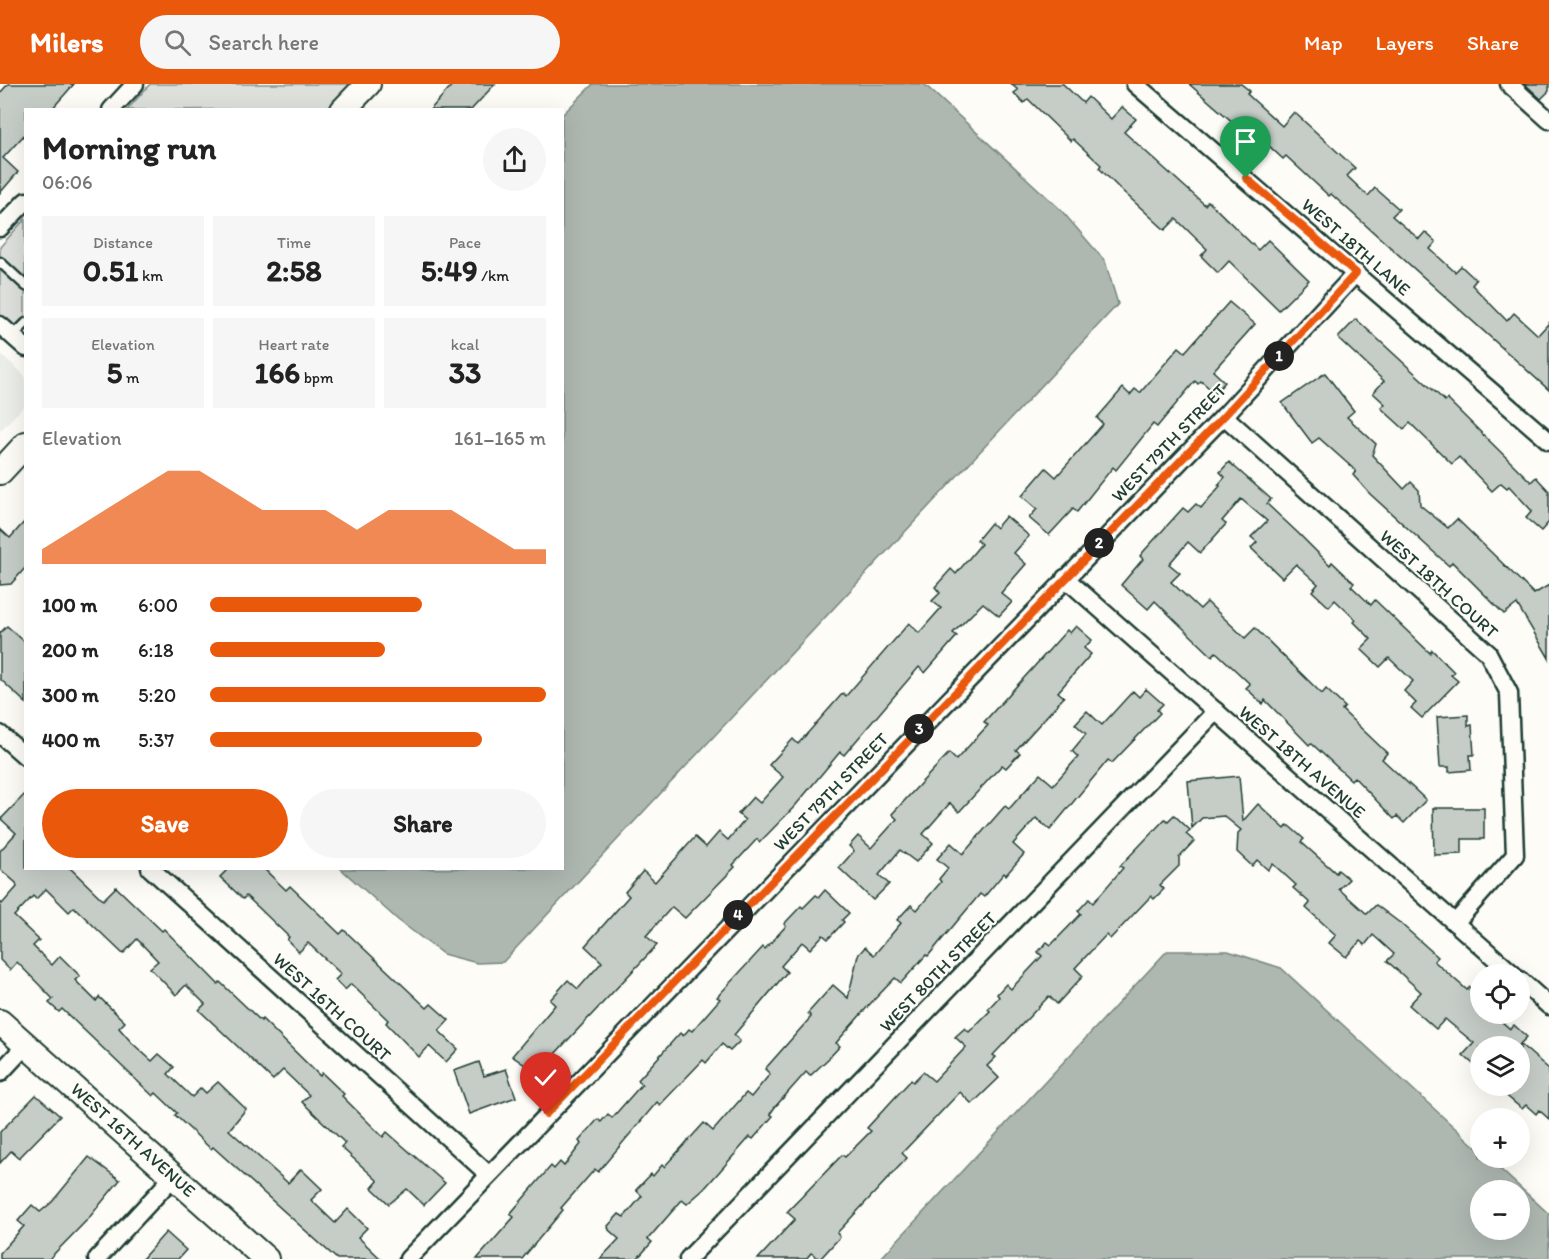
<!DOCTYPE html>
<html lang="en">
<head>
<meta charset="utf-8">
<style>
	body { margin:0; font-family:Itim,sans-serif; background:#f6f6f6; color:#222; height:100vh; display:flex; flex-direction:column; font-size:22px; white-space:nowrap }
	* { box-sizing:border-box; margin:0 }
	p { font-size:20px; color:#767676 }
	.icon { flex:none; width:33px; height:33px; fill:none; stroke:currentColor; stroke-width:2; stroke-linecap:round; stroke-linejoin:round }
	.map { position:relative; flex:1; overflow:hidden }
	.drawer { position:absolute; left:24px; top:24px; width:540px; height:762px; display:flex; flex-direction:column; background:#fff; border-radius:0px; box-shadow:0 6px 24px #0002 }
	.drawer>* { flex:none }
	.controls { position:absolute; left:1470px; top:880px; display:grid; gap:12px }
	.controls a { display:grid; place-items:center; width:60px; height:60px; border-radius:50%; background:#fff; box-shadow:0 6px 24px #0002; font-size:30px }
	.pin { position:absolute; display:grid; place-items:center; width:51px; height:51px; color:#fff; margin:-62px -26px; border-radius:50% 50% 50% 0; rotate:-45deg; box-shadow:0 0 6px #0007 }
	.pin .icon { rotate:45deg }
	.km { position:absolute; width:30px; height:30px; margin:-15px; border-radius:50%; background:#222; color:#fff; font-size:16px; line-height:30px; text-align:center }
	.round { display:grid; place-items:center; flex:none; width:63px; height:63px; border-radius:32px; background:#f6f6f6 }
	.summary { display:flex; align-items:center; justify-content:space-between; height:102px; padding:0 18px }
	h1 { font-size:33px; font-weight:700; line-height:45px }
	.figures { display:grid; grid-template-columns:repeat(3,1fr); gap:9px; height:102px; padding:6px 18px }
	.figures div { display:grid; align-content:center; border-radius:0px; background:#f6f6f6; text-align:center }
	.figures b { font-size:30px; font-weight:700 }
	.figures small { font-size:16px; font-weight:400 }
	.figures p { font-size:16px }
	.chart { height:168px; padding:12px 18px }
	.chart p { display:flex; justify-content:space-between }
	.chart svg { width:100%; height:108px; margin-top:6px; fill:#ea580c; opacity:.7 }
	.action { display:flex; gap:12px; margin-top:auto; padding:12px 18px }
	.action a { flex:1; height:69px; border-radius:36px; background:#ea580c; color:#fff; font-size:24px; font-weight:700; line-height:69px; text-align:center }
	.action a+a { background:#f6f6f6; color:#222 }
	ul { padding:0 18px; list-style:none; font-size:20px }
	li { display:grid; grid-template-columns:96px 72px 1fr; align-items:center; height:45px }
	li i { height:15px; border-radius:8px; background:#ea580c }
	header { display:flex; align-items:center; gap:36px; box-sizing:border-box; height:84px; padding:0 30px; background:#ea580c; color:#fff }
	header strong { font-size:28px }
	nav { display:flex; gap:33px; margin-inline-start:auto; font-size:21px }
	.search { width:420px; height:54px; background:#f6f6f6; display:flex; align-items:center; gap:15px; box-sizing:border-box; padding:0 21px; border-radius:33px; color:#767676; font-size:22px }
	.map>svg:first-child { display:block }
	.built { fill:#eceee9 }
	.green { fill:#dde0db; stroke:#7e8e88; stroke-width:1.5 }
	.water { fill:#aeb8b1; stroke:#75877f; stroke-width:1.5; fill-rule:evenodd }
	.building { fill:#c6cdc7; stroke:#1f3d34; stroke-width:1.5 }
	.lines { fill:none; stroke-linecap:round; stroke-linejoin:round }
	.lane-casing { stroke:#1f3d34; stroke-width:13 }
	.street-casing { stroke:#1f3d34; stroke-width:21 }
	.secondary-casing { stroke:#1f3d34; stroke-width:28 }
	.lane { stroke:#fdfcf7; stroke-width:8 }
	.street { stroke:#fdfcf7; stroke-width:16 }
	.secondary { stroke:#fdfcf7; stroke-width:24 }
	.route-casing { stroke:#fff; stroke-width:12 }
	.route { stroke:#ea580c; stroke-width:8 }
	.labels { text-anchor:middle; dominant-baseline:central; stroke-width:4.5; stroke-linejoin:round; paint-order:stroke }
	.street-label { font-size:18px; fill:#1f3d34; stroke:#fdfcf7 }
</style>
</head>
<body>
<header>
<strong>Milers</strong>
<div class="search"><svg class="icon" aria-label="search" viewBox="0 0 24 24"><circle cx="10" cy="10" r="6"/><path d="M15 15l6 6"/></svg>Search here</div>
<nav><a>Map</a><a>Layers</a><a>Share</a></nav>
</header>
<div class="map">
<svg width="1549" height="1175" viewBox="0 0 1549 1175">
	<rect width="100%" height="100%" fill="#fdfcf7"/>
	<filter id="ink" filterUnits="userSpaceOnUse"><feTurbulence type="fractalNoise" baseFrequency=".0167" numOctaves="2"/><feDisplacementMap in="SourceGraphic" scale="12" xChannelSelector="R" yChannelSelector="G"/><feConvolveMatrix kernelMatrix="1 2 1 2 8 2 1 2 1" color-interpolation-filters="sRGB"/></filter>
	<g filter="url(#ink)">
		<path class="built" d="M 0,269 L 25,292 L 26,320 L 0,347 Z"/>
		<g class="green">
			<path d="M 150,0 L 358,0 L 334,25 L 127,26 Z"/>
			<path d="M 25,135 L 25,264 L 0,240 L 0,163 Z"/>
		</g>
		<g class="water">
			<path d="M 593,0 L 924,0 L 1061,126 L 1105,177 L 1118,220 L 503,878 L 477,879 L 443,870 L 398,836 L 341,785 L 562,784 L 562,31 Z"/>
			<path d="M 1167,867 L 1228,867 L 1281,884 L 1480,1067 L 1480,1074 L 1488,1074 L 1549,1130 L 1549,1175 L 880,1175 ZM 1480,1107 L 1520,1107 L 1520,1146 L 1480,1146 Z"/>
		</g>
		<g class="building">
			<path d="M 8,0 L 74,0 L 51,26 L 26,26 L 26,49 L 3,74 L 18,88 L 0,109 L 0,9 Z"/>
			<path d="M 453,0 L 495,0 L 471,26 L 430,26 Z"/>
			<path d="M 1011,0 L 1063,0 L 1083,19 L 1088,13 L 1111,35 L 1122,23 L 1136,35 L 1124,48 L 1205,121 L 1208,117 L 1258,166 L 1268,156 L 1309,196 L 1279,226 L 1229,177 L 1218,189 L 1201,172 L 1207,165 L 1176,135 L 1165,146 L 1118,103 L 1099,84 L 1101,81 L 1073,55 L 1071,57 L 1028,15 L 1024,19 L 1014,9 L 1018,6 Z"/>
			<path d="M 1189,0 L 1241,0 L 1250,7 L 1247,10 L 1282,42 L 1294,28 L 1355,84 L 1347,92 L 1368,112 L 1375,104 L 1399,125 L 1392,132 L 1419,155 L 1425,148 L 1436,158 L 1430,165 L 1455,188 L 1461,182 L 1476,196 L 1472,201 L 1507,237 L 1514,229 L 1538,251 L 1549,239 L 1549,306 L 1331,110 L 1329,112 L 1286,72 L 1283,75 L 1240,35 L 1235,40 Z"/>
			<path d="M 1525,0 L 1549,0 L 1549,7 L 1541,15 Z"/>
			<path d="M 1229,218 L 1255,240 L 1213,287 L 1225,298 L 1215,309 L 1201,297 L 1198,300 L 1195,297 L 1157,343 L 1153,340 L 1116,386 L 1113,383 L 1077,428 L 1073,425 L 1049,451 L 1029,434 L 1037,425 L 1022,412 L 1046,384 L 1056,393 L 1103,340 L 1097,334 L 1123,304 L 1130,311 L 1135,305 L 1140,309 L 1179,263 L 1185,268 Z"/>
			<path d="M 1356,235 L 1445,317 L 1447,315 L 1531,398 L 1536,393 L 1549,407 L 1549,438 L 1541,447 L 1526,434 L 1532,427 L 1509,402 L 1507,404 L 1501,399 L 1492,407 L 1459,373 L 1452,380 L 1410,339 L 1404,345 L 1381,324 L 1385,320 L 1373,309 L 1384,297 L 1338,254 Z"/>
			<path d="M 1325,289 L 1354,327 L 1347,333 L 1376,360 L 1372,371 L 1404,405 L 1411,398 L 1419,406 L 1420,421 L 1448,444 L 1457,435 L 1534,510 L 1549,501 L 1549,574 L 1517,520 L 1504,530 L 1452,478 L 1449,482 L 1370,410 L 1353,391 L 1356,387 L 1319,354 L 1312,359 L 1282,319 Z"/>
			<path d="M 1229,378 L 1271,415 L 1267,420 L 1298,449 L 1330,481 L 1332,478 L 1354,499 L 1351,502 L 1371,521 L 1375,516 L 1430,569 L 1432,566 L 1454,588 L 1451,591 L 1458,597 L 1422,634 L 1411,624 L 1416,619 L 1404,607 L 1413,597 L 1389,574 L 1380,583 L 1361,565 L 1371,555 L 1354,538 L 1356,536 L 1335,516 L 1329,523 L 1312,507 L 1318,500 L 1296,480 L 1282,494 L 1251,464 L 1257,458 L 1251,453 L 1267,437 L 1241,415 L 1222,437 L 1226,440 L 1200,469 L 1188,458 L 1169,480 L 1180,489 L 1171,498 L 1200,525 L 1207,518 L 1245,554 L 1255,544 L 1322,610 L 1326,605 L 1345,623 L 1342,626 L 1387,669 L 1382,675 L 1426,716 L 1404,739 L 1397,732 L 1394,735 L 1354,693 L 1351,696 L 1311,659 L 1309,661 L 1265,616 L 1263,620 L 1246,604 L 1250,600 L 1216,568 L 1212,572 L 1155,517 L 1148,525 L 1121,501 L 1143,475 L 1140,472 L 1144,467 L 1183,424 L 1188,428 L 1196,420 L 1201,424 L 1220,402 L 1218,401 L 1225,393 L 1220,388 Z"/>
			<path d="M 1006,432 L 1029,452 L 1014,469 L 1026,480 L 1001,509 L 1012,518 L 999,532 L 983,519 L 953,549 L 957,552 L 925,589 L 919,583 L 844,671 L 840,668 L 795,722 L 760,758 L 757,755 L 733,781 L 735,783 L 685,834 L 672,823 L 646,852 L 657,861 L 537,989 L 512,972 L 555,921 L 550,916 L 568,896 L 578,905 L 602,878 L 585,862 L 629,812 L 625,808 L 643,787 L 655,798 L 695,753 L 706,763 L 719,748 L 728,756 L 745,736 L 738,730 L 753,713 L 760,719 L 783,693 L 769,681 L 793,655 L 798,660 L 843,609 L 846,612 L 909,539 L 919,549 L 941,524 L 932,517 L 940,509 L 935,503 L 951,485 L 956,490 L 981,460 L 977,456 L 991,439 L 996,444 Z"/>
			<path d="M 26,436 L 26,483 L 11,500 L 0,501 L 0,445 L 10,454 Z"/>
			<path d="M 7,542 L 26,559 L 26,619 L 0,595 L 0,549 Z"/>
			<path d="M 1076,542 L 1092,556 L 1084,564 L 1091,570 L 1058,608 L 1064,613 L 1016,666 L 1020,669 L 1006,684 L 1002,681 L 959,728 L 950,719 L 923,750 L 933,759 L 916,778 L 900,766 L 879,791 L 889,800 L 873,816 L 839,784 L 854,767 L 849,762 L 858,752 L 871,764 L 897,735 L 892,730 L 949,669 L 956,676 L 988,641 L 984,638 L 1032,585 L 1067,546 L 1070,549 Z"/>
			<path d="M 1146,605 L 1163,620 L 1157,626 L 1160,629 L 1112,679 L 1108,676 L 1050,746 L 1036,734 L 1013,760 L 1024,770 L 1006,791 L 1004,789 L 984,813 L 980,810 L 928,872 L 926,871 L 901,899 L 895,894 L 870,920 L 836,959 L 840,962 L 829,974 L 810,992 L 806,988 L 775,1023 L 770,1030 L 773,1032 L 753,1055 L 750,1053 L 704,1105 L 687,1120 L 682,1116 L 648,1155 L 652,1158 L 637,1175 L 600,1175 L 619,1155 L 609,1146 L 608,1142 L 619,1130 L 624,1133 L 642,1112 L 636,1106 L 651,1090 L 653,1092 L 662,1081 L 664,1083 L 704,1039 L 713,1047 L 746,1009 L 751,1013 L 770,990 L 765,985 L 811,933 L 808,929 L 833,901 L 848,914 L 858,871 L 865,863 L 874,871 L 901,839 L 897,836 L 911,821 L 917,826 L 941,798 L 939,795 L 948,784 L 937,775 L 951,759 L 963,770 L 1005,722 L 1009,725 L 1040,690 L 1053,701 L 1078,673 L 1072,667 L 1086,650 L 1075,640 L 1087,627 L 1102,641 L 1133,607 L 1139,613 Z"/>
			<path d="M 1468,631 L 1468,642 L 1472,641 L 1474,671 L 1470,671 L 1471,686 L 1449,688 L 1449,683 L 1440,683 L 1437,633 Z"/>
			<path d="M 1239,692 L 1243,737 L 1258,720 L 1285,745 L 1288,741 L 1304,755 L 1301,758 L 1336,789 L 1338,786 L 1349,795 L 1339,805 L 1367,830 L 1376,821 L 1400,839 L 1438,873 L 1434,877 L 1467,906 L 1470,903 L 1480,912 L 1480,930 L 1493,930 L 1510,945 L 1514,941 L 1527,953 L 1520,960 L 1549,985 L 1549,1035 L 1539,1026 L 1536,1030 L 1526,1021 L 1522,1025 L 1495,1002 L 1520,1002 L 1520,961 L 1517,963 L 1480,963 L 1480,986 L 1463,971 L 1474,959 L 1445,935 L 1436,945 L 1409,921 L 1421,908 L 1387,877 L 1394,870 L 1373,851 L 1365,861 L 1360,857 L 1346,873 L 1329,859 L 1336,851 L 1306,824 L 1310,819 L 1293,804 L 1296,801 L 1273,780 L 1268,786 L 1257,776 L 1252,782 L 1237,768 L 1238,749 L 1241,746 L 1224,732 L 1202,734 L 1192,744 L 1188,697 Z"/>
			<path d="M 26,709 L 26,784 L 70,784 L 103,816 L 116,803 L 162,847 L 164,845 L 218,900 L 220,898 L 261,937 L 262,935 L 320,992 L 322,989 L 344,1010 L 342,1012 L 383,1053 L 387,1048 L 445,1099 L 424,1121 L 407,1105 L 389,1120 L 372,1104 L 378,1097 L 341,1063 L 345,1059 L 302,1018 L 309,1011 L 283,986 L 273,996 L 199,926 L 205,920 L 186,901 L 176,911 L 150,884 L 158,877 L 137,855 L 123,870 L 74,823 L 69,828 L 46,805 L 36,815 L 33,812 L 14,832 L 39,856 L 33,862 L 52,881 L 60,872 L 80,892 L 75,896 L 96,917 L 99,913 L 125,938 L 119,944 L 132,959 L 152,977 L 159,970 L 174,983 L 168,990 L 192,1013 L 201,1004 L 206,1009 L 218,998 L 246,1025 L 229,1046 L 288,1099 L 301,1085 L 322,1105 L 311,1116 L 335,1139 L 348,1125 L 367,1144 L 358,1153 L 381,1175 L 337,1175 L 213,1063 L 211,1065 L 175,1031 L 177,1029 L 156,1009 L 153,1012 L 62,925 L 59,928 L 49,919 L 53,915 L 17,878 L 10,886 L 0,876 L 0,818 L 2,820 L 17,803 L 16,799 L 0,785 L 0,767 L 16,749 L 1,735 Z"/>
			<path d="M 1433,724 L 1484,724 L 1484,755 L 1462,755 L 1462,770 L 1434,771 Z"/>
			<path d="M 1174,731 L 1190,746 L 1186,750 L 1194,757 L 1179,773 L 1179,782 L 1160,801 L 1164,805 L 1154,815 L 1151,812 L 1110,855 L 1106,851 L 1075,884 L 1083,892 L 1057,920 L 1049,912 L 993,971 L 996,973 L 987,982 L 999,994 L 972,1020 L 960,1008 L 902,1069 L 907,1074 L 837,1149 L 840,1153 L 820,1175 L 811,1169 L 806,1175 L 758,1175 L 795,1135 L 787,1128 L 842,1071 L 845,1073 L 871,1047 L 867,1044 L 911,996 L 913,998 L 923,988 L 934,997 L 966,963 L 955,953 L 965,944 L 969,948 L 990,927 L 988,925 L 999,913 L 997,910 L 1006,900 L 1011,905 L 1042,872 L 1038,868 L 1047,858 L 1051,861 L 1081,830 L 1078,827 L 1089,815 L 1093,819 L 1123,784 L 1120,782 L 1165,735 L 1168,737 Z"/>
			<path d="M 229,784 L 263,784 L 286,806 L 290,802 L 340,850 L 344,846 L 427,924 L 431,920 L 449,936 L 439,947 L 458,965 L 446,978 L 429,962 L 419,973 L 386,939 L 388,936 L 351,900 L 345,906 L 335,896 L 341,890 L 308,859 L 299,868 L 287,856 L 289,853 L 258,823 L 246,812 L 243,815 L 220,793 Z"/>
			<path d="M 825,806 L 849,829 L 842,836 L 844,838 L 828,855 L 823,851 L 810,865 L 802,858 L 781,882 L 787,888 L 734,951 L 740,957 L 730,967 L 722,960 L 706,979 L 703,976 L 660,1021 L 657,1018 L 598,1088 L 595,1085 L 561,1124 L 563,1126 L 522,1175 L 477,1175 L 514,1133 L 510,1130 L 551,1082 L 554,1085 L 560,1078 L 564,1082 L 581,1060 L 579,1057 L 598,1035 L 601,1038 L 608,1030 L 612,1034 L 642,1000 L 638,996 L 680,949 L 683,952 L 689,945 L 692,947 L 720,915 L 717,913 L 763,863 L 765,865 L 786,842 L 784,840 L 801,822 L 803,824 L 816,811 L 819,813 Z"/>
			<path d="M 479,978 L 484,992 L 506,985 L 516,1013 L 469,1030 L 454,987 Z"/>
			<path d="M 36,1011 L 60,1032 L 19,1074 L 11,1067 L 0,1079 L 0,1048 Z"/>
			<path d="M 89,1073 L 120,1096 L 88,1135 L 49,1175 L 0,1175 L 0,1169 L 24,1142 L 18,1137 L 32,1121 L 40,1128 L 52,1118 Z"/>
			<path d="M 166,1148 L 186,1166 L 178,1175 L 142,1175 Z"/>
		</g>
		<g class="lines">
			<defs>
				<g id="lane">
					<path d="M 0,178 L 26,202"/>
					<path d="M 13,252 L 26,239"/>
				</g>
				<g id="street">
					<path d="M 1135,0 L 1549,357"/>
					<path d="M 1509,0 L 1549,36"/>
					<path d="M 111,26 L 135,0"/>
					<path d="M 0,144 L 26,117"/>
					<path d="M 0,241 L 26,264"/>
					<path d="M 1224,332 L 1488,569 L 1509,609 L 1515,771 L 1455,839"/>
					<path d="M 1065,494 L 1514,891"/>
					<path d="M 0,650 L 26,673"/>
					<path d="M 150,784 L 488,1090"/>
					<path d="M 1520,896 L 1549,922"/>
					<path d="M 0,989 L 26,961"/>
					<path d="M 97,1175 L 174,1092"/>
					<path d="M 408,1175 L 1224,332 L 1356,189"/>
					<path d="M 688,1175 L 1216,627"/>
				</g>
				<g id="secondary">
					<path d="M 343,26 L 368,0"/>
					<path d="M 0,388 L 26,360"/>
					<path d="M 0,938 L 266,1175"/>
				</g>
			</defs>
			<use href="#lane" class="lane-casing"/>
			<use href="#street" class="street-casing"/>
			<use href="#secondary" class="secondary-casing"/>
			<use href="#lane" class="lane"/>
			<use href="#street" class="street"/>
			<use href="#secondary" class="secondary"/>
		</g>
	</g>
	<g class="lines" filter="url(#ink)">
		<defs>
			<path id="route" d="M 546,1030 L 1224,332 L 1356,189 L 1246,94"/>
		</defs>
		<use href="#route" class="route-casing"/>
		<use href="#route" class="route"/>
	</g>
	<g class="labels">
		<g class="street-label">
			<text transform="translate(1356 163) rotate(41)">WEST 18TH LANE</text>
			<text transform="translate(1169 359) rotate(-46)">WEST 79TH STREET</text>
			<text transform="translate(1439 500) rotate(42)">WEST 18TH COURT</text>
			<text transform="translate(1302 678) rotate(41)">WEST 18TH AVENUE</text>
			<text transform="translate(831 708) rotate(-46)">WEST 79TH STREET</text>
			<text transform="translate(938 888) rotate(-46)">WEST 80TH STREET</text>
			<text transform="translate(332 923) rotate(42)">WEST 16TH COURT</text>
			<text transform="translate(133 1056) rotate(42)">WEST 16TH AVENUE</text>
		</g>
	</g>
</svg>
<div class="controls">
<a><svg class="icon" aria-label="locate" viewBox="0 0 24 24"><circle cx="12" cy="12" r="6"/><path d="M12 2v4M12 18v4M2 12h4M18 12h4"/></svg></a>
<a><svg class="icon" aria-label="layers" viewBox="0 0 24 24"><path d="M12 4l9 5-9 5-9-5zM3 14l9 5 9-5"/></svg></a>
<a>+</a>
<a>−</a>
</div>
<div class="pin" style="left:1246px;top:94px;background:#1e9e55"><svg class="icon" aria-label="arrive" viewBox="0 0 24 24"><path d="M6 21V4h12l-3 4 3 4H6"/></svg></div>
<div class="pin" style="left:546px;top:1030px;background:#d93025"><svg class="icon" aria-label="check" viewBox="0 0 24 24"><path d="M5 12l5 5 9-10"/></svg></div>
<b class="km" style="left:1279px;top:272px">1</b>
<b class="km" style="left:1099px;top:459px">2</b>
<b class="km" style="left:919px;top:645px">3</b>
<b class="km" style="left:738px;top:831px">4</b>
<section class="drawer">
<div class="summary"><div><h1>Morning run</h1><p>06:06</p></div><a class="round"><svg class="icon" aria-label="share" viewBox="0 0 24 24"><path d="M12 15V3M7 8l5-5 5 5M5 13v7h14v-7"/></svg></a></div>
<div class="figures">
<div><p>Distance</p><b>0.51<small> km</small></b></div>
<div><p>Time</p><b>2:58</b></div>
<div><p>Pace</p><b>5:49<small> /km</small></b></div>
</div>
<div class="figures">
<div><p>Elevation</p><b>5<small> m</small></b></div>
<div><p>Heart rate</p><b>166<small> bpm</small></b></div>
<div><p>kcal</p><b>33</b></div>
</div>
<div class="chart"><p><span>Elevation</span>161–165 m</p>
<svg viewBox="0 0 160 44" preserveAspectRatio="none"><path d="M0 44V38L10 30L20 22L30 14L40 6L50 6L60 14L70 22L80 22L90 22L100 30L110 22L120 22L130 22L140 30L150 38L160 38V44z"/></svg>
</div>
<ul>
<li><b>100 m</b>6:00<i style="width:63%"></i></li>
<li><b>200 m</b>6:18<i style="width:52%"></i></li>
<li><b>300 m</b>5:20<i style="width:100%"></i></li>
<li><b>400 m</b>5:37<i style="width:81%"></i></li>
</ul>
<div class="action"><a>Save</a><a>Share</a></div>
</section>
</div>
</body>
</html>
